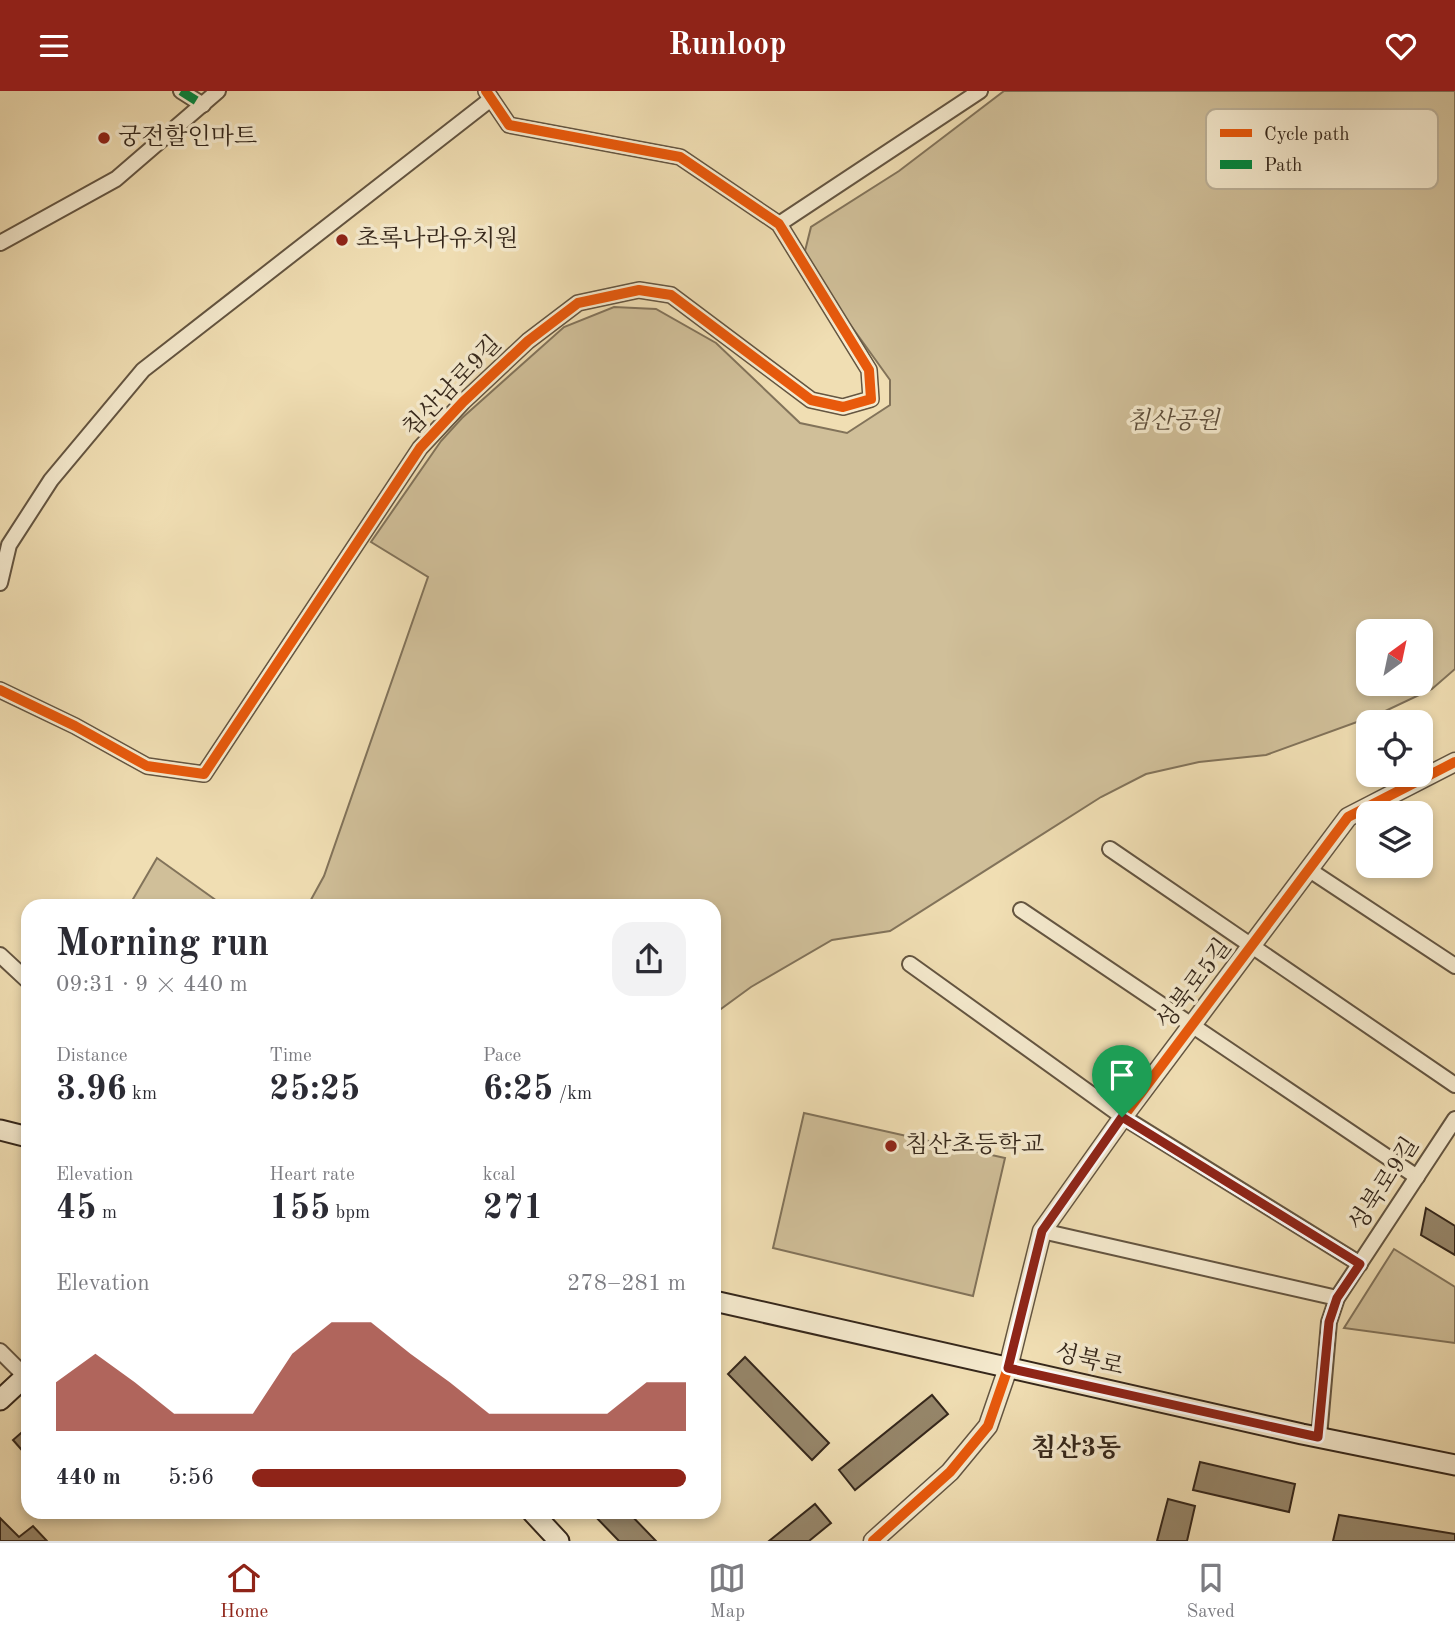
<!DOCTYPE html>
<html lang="en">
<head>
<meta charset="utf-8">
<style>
	body { margin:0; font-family:"Old Standard TT","Noto Serif KR",serif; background:#f2f2f3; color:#2b2b33; height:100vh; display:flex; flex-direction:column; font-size:26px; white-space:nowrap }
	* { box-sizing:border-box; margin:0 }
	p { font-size:23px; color:#7c7c81 }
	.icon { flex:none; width:38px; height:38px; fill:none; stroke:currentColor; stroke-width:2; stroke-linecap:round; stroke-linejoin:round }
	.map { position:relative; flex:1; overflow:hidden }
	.drawer { position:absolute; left:21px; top:808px; width:700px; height:620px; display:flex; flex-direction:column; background:#fff; border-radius:21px; box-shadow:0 4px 10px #0003 }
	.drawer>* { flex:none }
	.needle { width:46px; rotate:33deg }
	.buttons { position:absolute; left:1356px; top:528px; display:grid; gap:14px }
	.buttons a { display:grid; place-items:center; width:77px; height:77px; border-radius:14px; background:#fff; box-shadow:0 4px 10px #0003; font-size:35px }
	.pin { position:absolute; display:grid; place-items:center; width:60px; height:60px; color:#fff; margin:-72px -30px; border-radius:50% 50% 50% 0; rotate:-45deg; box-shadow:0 0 7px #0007 }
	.pin .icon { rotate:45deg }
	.round { display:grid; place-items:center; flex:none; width:74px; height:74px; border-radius:21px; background:#f2f2f3 }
	.summary { display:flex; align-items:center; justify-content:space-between; height:119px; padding:0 35px }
	h1 { font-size:38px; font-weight:700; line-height:52px }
	.figures { display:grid; grid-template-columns:repeat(3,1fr); gap:10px; height:119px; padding:7px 35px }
	.figures div { display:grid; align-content:center }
	.figures b { font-size:35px; font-weight:700 }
	.figures small { font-size:19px; font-weight:400 }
	.figures p { font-size:19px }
	.chart { height:196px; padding:14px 35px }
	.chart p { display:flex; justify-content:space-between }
	.chart svg { width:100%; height:126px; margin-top:7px; fill:#8f2418; opacity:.7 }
	ul { padding:0 35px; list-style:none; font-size:23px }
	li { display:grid; grid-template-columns:112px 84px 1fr; align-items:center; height:52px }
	li i { height:18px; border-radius:9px; background:#8f2418 }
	header { display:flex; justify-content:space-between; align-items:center; height:91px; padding:0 35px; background:#8f2418; color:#fff; font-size:32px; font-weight:700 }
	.tab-bar { display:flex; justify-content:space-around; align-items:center; height:98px; border-top:2px solid #e1e1e2; background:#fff; font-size:19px; color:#7c7c81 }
	.tab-bar a { display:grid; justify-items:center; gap:4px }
	.tab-bar .on { color:#8f2418 }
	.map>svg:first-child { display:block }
	.green { fill:#d0bf99; stroke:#82735a; stroke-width:2; fill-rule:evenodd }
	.building { fill:#96866a; stroke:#35271b; stroke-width:2 }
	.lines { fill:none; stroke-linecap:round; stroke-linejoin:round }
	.minor-casing { stroke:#645541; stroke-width:18 }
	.tertiary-casing { stroke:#645541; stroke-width:21 }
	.secondary-casing { stroke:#35271b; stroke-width:23 }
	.minor { stroke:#f5eace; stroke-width:14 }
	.tertiary { stroke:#f5eace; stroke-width:18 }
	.secondary { stroke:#f5eace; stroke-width:19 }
	.quiet { stroke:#00873e; stroke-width:9; stroke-dasharray:18 9; stroke-linecap:butt }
	.cycleway-casing { stroke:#f5eace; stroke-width:15 }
	.cycleway { stroke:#e8590c; stroke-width:10 }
	.route-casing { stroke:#fff; stroke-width:14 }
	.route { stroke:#8f2418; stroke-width:9 }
	.poi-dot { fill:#8f2418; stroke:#f5eace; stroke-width:2.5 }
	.labels { text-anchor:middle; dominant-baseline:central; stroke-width:7; stroke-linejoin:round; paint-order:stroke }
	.poi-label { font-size:24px; fill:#35271b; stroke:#f5eace; text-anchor:start }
	.street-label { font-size:24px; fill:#35271b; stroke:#f5eace }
	.park-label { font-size:24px; font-style:italic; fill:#5c4d3a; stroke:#f5eace }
	.neighbourhood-label { font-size:26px; font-weight:bold; fill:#35271b; stroke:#f5eace }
	.key { fill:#f5eace; stroke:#bbb098; stroke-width:2 }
	.key-label { font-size:19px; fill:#35271b }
</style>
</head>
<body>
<header><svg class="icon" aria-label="menu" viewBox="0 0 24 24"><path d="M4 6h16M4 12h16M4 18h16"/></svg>Runloop<svg class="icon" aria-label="heart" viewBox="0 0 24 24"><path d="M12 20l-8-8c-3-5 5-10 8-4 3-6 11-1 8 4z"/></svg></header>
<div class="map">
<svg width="1455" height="1450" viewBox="0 0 1455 1450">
	<rect width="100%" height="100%" fill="#f0deb3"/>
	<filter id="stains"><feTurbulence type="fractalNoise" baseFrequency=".00286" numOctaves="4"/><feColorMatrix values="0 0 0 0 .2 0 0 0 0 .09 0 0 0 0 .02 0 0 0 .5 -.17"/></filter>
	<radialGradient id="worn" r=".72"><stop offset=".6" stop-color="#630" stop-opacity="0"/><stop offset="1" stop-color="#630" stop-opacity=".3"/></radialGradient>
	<g class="green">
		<path d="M 1004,0 L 1455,0 L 1455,578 L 1432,598 L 1379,623 L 1266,664 L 1199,671 L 1146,683 L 1101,706 L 890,840 L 832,849 L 751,896 L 714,923 L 714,816 L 307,816 L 324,785 L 428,486 L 371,451 L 441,350 L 462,327 L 564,236 L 614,216 L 656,218 L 716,252 L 800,332 L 847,342 L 890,314 L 890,289 L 803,168 L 811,136 L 899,80 ZM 1368,541 L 1421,541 L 1421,593 L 1368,593 Z"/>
		<path d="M 157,767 L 224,815 L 129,815 Z"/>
		<path d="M 804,1022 L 1005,1067 L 973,1205 L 773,1157 Z"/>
		<path d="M 1394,1158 L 1455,1196 L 1455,1252 L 1344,1237 Z"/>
	</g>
	<g class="building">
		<path d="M 1426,1117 L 1455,1135 L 1455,1164 L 1421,1144 Z"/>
		<path d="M 745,1266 L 829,1352 L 812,1369 L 728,1283 Z"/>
		<path d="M 932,1304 L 948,1323 L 855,1399 L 839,1379 Z"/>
		<path d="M 28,1336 L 28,1366 L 13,1349 Z"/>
		<path d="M 1200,1371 L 1295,1393 L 1289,1421 L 1193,1399 Z"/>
		<path d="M 1168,1408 L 1195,1415 L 1187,1450 L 1157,1450 Z"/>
		<path d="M 815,1413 L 831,1432 L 809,1450 L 769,1450 Z"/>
		<path d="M 591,1421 L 628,1421 L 656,1450 L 619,1450 Z"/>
		<path d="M 1339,1424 L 1455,1443 L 1455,1450 L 1333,1450 Z"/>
		<path d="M 0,1427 L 19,1446 L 33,1435 L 47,1450 L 0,1450 Z"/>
	</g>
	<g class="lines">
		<defs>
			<g id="minor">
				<path d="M 181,0 L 203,14"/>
				<path d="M 779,133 L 980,0"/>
				<path d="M 0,152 L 116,88 L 218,0"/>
				<path d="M 0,492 L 9,454 L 51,389 L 143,279 L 491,8"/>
				<path d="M 0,599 L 75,635 L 147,675 L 204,683 L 420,357 L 463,311 L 528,250 L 578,212 L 639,199 L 671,204 L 811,309 L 843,316 L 871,308 L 869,279 L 779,133 L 680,66 L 509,34 L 486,0"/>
				<path d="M 1110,758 L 1455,994"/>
				<path d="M 1308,778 L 1455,875"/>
				<path d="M 1021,819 L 1417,1086"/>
				<path d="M 0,864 L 28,890"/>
				<path d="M 910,873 L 1123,1026 L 1360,1173"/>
				<path d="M 1042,1140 L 1337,1207"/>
				<path d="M 0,1260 L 25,1285"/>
				<path d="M 1319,1346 L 1329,1231 L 1337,1207 L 1455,1028"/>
			</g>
			<path id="tertiary" d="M 873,1450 L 950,1381 L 988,1335 L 1008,1277 L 1042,1140 L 1123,1026 L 1348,726 L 1455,671"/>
			<g id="secondary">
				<path d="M 0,1039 L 28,1046"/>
				<path d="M 714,1210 L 1302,1343 L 1455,1374"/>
				<path d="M 0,1309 L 28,1283"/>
				<path d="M 532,1421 L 559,1450"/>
			</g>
		</defs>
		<use href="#minor" class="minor-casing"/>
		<use href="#tertiary" class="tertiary-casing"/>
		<use href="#secondary" class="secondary-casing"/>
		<use href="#minor" class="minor"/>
		<use href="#tertiary" class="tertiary"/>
		<use href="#secondary" class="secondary"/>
		<path class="quiet" d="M 181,0 L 203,14"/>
		<defs>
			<g id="cycleway">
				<path d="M 0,599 L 75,635 L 147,675 L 204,683 L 420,357 L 463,311 L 528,250 L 578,212 L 639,199 L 671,204 L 811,309 L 843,316 L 871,308 L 869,279 L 779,133 L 680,66 L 509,34 L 486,0"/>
				<path d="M 873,1450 L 950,1381 L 988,1335 L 1008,1277 L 1042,1140 L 1123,1026 L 1348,726 L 1455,671"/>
			</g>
		</defs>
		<use href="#cycleway" class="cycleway-casing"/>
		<use href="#cycleway" class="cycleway"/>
	</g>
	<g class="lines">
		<defs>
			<path id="route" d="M 1122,1026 L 1360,1173 L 1337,1207 L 1329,1231 L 1318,1346 L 1008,1277 L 1042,1140 Z"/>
		</defs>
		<use href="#route" class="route-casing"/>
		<use href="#route" class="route"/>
	</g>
	<g class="poi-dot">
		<circle cx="104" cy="47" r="7"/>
		<circle cx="342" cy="149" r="7"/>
		<circle cx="891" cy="1055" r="7"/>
	</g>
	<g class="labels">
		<g class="poi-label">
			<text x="118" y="47">궁전할인마트</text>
			<text x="356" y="149">초록나라유치원</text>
			<text x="905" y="1055">침산초등학교</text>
		</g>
		<g class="street-label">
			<text transform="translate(453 296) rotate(-46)">침산남로9길</text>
			<text transform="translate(1195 894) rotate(-53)">성북로5길</text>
			<text transform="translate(1385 1094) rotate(-57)">성북로9길</text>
			<text transform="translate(1089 1270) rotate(13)">성북로</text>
		</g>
		<g class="park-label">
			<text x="1173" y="331">침산공원</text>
		</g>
		<g class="neighbourhood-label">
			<text x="1076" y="1358">침산3동</text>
		</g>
	</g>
	<rect x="1206" y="18" width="232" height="80" rx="10" class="key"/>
	<rect x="1220" y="38" width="32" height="8" fill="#e8590c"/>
	<rect x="1220" y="69" width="32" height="9" fill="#00873e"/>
	<g class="key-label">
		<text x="1264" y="49">Cycle path</text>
		<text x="1264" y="80">Path</text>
	</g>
	<rect width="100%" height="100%" filter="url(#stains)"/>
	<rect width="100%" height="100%" fill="url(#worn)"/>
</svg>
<div class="buttons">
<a><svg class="needle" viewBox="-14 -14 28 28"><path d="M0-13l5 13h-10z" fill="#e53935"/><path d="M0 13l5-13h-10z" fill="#7c7c81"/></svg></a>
<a><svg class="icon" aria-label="locate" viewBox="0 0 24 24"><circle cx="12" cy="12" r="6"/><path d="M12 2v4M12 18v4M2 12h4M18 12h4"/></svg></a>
<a><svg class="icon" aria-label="layers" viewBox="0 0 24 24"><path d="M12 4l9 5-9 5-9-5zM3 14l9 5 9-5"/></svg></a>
</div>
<div class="pin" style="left:1122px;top:1026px;background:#1e9e55"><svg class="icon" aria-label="arrive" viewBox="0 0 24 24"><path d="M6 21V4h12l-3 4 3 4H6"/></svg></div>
<section class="drawer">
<div class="summary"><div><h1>Morning run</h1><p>09:31 · 9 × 440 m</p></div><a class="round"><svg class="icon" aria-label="share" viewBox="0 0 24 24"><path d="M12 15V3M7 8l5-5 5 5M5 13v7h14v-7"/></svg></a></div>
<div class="figures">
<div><p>Distance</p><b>3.96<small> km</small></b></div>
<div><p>Time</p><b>25:25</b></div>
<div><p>Pace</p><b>6:25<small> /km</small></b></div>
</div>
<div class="figures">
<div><p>Elevation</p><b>45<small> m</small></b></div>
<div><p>Heart rate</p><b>155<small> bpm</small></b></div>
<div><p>kcal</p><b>271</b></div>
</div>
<div class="chart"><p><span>Elevation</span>278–281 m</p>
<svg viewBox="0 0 160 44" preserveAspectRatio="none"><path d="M0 44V27L10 17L20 27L30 38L40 38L50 38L60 17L70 6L80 6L90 17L100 27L110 38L120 38L130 38L140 38L150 27L160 27V44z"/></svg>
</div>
<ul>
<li><b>440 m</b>5:56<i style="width:100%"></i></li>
</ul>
</section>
</div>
<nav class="tab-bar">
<a class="on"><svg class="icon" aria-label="home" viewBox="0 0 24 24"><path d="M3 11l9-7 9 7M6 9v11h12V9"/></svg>Home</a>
<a><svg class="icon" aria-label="map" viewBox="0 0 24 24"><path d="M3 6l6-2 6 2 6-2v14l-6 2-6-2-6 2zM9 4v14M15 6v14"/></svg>Map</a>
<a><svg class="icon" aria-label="saved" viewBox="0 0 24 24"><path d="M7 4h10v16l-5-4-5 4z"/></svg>Saved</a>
</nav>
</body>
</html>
